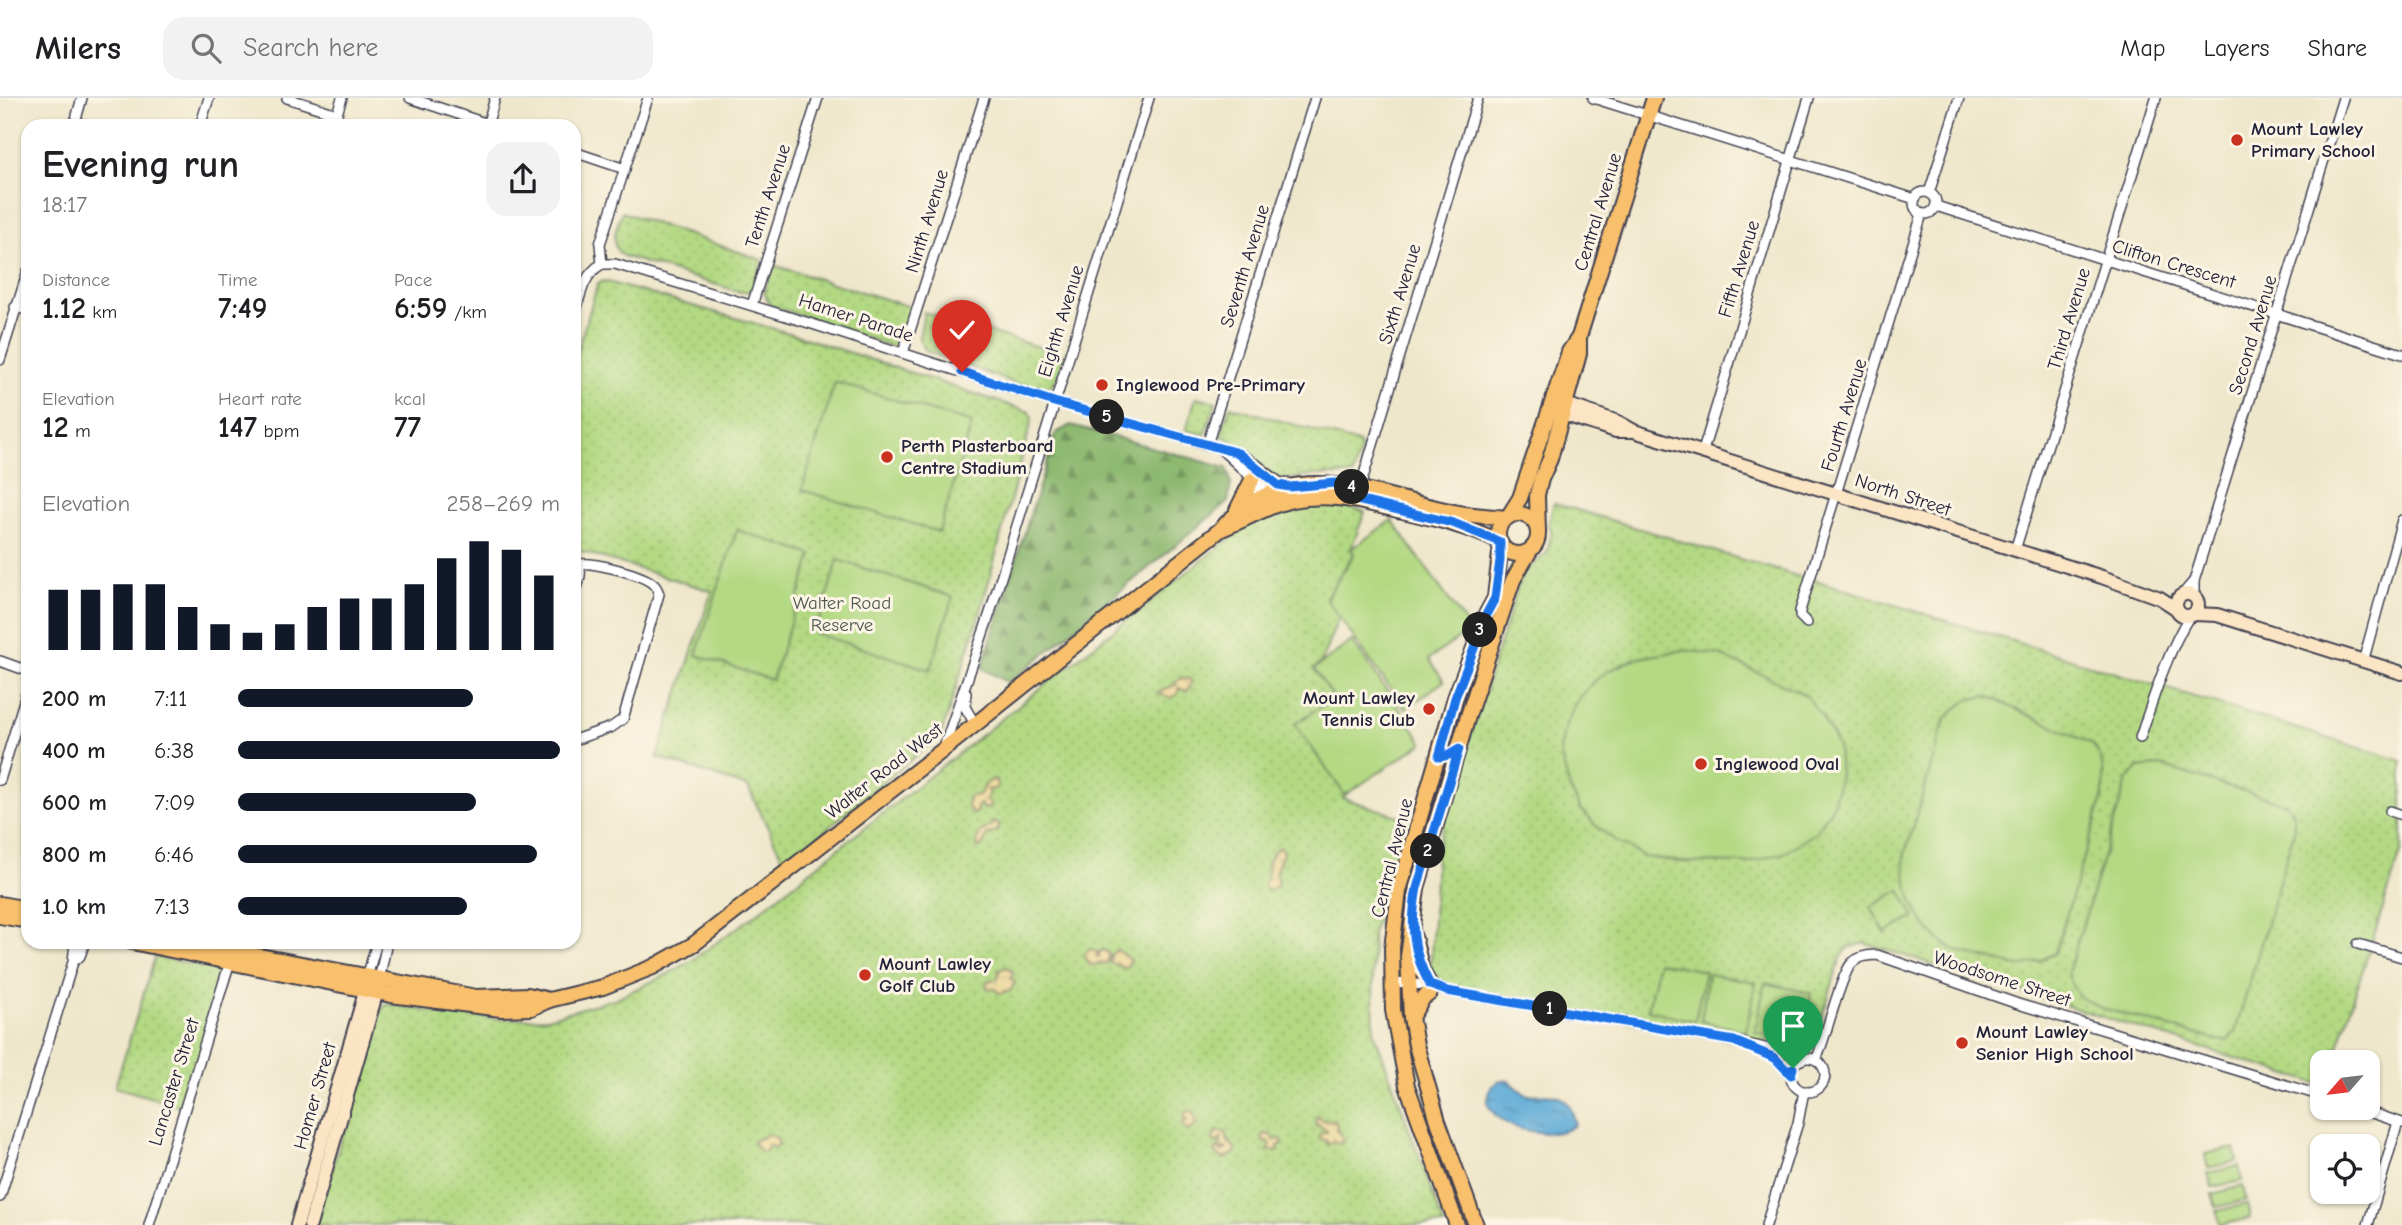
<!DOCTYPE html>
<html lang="en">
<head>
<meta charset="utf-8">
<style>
	body { margin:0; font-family:"Comic Neue",sans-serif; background:#f2f2f2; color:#202124; height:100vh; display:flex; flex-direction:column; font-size:26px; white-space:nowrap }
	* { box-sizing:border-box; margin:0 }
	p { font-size:23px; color:#757577 }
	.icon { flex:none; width:38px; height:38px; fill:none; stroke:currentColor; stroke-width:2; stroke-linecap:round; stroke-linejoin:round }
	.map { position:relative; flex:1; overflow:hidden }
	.side { position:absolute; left:21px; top:21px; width:560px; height:830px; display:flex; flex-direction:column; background:#fff; border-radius:21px; box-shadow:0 2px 5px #0004 }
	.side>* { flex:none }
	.needle { width:46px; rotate:242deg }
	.tools { position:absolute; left:2310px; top:952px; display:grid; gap:14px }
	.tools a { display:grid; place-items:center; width:70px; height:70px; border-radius:14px; background:#fff; box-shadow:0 2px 5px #0004; font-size:35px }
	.pin { position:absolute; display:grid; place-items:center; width:60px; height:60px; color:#fff; margin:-72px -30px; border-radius:50% 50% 50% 0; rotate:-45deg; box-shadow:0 0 7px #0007 }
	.pin .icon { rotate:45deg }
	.km { position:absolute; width:35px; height:35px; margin:-18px; border-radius:50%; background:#222; color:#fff; font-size:19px; line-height:35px; text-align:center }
	.round { display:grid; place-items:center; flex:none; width:74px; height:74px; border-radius:21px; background:#f2f2f2 }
	.headline { display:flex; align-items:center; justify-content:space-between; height:119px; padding:0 21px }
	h1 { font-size:38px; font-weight:700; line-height:52px }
	.figures { display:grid; grid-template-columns:repeat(3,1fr); gap:10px; height:119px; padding:7px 21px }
	.figures div { display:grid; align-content:center }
	.figures b { font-size:30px; font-weight:700 }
	.figures small { font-size:19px; font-weight:400 }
	.figures p { font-size:19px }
	.chart { height:196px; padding:14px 21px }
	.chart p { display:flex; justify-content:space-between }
	.chart svg { width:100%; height:126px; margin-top:7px; stroke:#111827; stroke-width:6 }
	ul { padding:0 21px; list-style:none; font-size:23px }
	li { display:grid; grid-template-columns:112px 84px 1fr; align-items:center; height:52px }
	li i { height:18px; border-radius:9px; background:#111827 }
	header { display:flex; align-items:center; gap:42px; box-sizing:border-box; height:98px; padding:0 35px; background:#fff; border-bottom:2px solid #e0e0e0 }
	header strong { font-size:33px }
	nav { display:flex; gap:38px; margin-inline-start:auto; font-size:24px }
	.search { width:490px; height:63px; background:#f2f2f2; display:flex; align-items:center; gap:18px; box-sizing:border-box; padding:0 24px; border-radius:21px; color:#757577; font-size:26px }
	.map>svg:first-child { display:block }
	.grass { fill:url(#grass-dots); stroke:#6a7e5f; stroke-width:2 }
	.forest { fill:url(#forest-firs); stroke:#586e56; stroke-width:2 }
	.sand { fill:url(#sand-dots); stroke:#887e6c; stroke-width:2 }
	.garden { fill:#b3d983; stroke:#6a7e5f; stroke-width:2 }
	.water { fill:url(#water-ripples); stroke:#406689; stroke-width:2 }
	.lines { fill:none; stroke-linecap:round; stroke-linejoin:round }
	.street-casing { stroke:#414051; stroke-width:12 }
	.secondary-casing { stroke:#414051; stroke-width:16 }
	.primary-casing { stroke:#414051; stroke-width:18 }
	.street { stroke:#fff; stroke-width:9 }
	.secondary { stroke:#fce5c4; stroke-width:12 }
	.primary { stroke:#f8bf6c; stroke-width:14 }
	.route-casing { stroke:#fff; stroke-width:14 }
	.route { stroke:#1a73e8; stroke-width:9 }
	.poi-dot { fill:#c8321e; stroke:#fcf5e5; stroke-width:2.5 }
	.labels { text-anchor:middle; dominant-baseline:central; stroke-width:6; stroke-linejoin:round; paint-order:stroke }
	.poi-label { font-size:19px; font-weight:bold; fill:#22223b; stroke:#fcf5e5; text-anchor:start }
	.street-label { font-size:19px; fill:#22223b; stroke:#fcf5e5 }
	.park-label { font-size:19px; fill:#4e5951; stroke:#fcf5e5 }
</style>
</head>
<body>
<header>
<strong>Milers</strong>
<div class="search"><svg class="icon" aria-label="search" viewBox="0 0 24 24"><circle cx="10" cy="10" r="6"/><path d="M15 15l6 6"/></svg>Search here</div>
<nav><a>Map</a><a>Layers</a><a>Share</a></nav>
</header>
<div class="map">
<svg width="2402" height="1127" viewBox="0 0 2402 1127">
	<defs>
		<pattern id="grass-dots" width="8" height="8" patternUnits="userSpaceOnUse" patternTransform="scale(1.75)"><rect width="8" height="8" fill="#b3d983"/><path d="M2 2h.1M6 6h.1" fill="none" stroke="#9aba72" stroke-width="1.8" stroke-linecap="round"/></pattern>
		<pattern id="forest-firs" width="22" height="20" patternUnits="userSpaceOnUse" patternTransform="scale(1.75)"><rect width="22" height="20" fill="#8eb971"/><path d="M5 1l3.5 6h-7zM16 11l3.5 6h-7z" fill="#74965e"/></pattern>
		<pattern id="sand-dots" width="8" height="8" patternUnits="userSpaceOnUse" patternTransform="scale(1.75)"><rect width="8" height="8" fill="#eeda9e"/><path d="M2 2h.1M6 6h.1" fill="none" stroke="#ccbb89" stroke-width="1.8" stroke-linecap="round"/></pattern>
		<pattern id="water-ripples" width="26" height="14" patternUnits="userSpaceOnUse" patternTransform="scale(1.75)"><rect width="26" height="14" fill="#5eabd7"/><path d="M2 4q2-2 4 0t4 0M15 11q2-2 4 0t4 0" fill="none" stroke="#4d8bb0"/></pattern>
	</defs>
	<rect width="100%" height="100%" fill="#fcf5e5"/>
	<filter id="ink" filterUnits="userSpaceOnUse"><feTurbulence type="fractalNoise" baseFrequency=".0143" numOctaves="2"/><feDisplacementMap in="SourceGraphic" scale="14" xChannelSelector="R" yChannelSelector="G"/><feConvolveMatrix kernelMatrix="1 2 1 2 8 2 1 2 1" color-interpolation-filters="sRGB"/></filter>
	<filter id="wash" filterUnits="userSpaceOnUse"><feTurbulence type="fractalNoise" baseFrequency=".00686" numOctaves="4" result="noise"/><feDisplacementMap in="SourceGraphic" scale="28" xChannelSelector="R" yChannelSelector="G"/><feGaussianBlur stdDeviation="1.57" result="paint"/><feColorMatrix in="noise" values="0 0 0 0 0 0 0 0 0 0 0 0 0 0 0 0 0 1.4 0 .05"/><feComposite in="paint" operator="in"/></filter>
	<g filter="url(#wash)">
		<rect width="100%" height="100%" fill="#efe7cb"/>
		<g class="grass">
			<path d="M 622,114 L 762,162 L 752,193 L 740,194 L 623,158 C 607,146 617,130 622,114 Z"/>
			<path d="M 773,167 L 914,210 L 902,244 L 893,249 L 770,207 L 764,194 Z"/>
			<path d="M 604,183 L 796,237 L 1030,314 L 1032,322 L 981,512 L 941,637 L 785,765 L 748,689 L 657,659 L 712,493 L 574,451 L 574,264 L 598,185 Z"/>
			<path d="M 924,214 L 1065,257 C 1057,280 1059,292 1031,291 L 926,253 L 919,240 Z"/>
			<path d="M 1196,299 L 1216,304 L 1205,337 L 1186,332 Z"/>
			<path d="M 1230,308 L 1358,345 L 1361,351 L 1353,377 L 1316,377 L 1283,382 L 1266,372 L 1250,354 L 1221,337 Z"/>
			<path d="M 1554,405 L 1810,482 L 1811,481 L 2402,663 L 2402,751 L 2333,964 L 2322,964 L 2322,987 L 1864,845 L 1849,849 L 1841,859 L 1815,941 L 1734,943 L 1430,887 L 1436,758 L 1449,704 L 1522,476 L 1547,455 L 1552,434 L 1548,427 Z"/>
			<path d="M 1305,406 L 1339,406 L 1365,414 L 1351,451 L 1354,455 L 1326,500 L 1339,518 L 1321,565 L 1314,571 L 1334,600 L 1295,626 L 1345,697 L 1343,700 L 1407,721 L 1372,836 L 1374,934 L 1444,1127 L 315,1127 L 377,924 L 381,912 L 387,906 L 433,914 L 498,921 L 547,920 L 617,900 L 664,878 L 688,865 L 751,820 L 1235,436 C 1256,422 1279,411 1305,406 Z"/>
			<path d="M 155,859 L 227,873 L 184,1009 L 115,989 Z"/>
		</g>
		<path class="forest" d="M 1071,327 L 1227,370 L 1231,385 L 1228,404 L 1009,585 L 982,570 L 1056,335 Z"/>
		<g class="sand">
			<path d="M 1182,580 L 1189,581 L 1192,584 L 1187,593 L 1178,590 L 1178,596 L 1170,600 L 1157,595 L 1177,586 L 1176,583 Z"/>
			<path d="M 991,682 L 995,682 L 998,688 L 994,691 L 987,692 L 989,694 L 986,702 L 991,706 L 990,709 L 984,711 L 980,706 L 977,708 L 977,714 L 972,716 L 967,707 L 969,698 L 979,698 L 983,689 Z"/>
			<path d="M 993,724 L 1000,727 L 996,734 L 987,737 L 983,747 L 979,750 L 977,747 C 980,733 978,734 990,729 Z"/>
			<path d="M 1277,750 L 1281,750 L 1283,755 L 1275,775 L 1278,781 L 1277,788 L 1267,793 L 1264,786 L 1268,776 L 1267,765 Z"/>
			<path d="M 1091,851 L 1097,854 L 1098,860 L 1100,853 L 1106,853 L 1109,857 L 1107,865 L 1090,867 L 1085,858 L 1085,854 Z"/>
			<path d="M 1117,852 L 1130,862 L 1126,870 L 1110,865 L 1111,857 Z"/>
			<path d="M 1007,869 L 1014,875 L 1010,880 L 1013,881 L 1015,885 L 1010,893 L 998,895 L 996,891 L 987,890 L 987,883 L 998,881 L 999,872 Z"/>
			<path d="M 1187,1013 L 1193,1015 L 1197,1026 L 1188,1033 L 1183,1028 L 1184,1023 L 1187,1023 L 1183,1018 Z"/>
			<path d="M 1317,1018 L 1324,1023 L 1335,1022 L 1337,1027 L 1336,1032 L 1342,1038 L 1343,1044 L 1337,1045 L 1333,1043 L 1328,1047 L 1326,1042 L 1322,1042 L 1320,1039 L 1321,1035 L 1327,1034 L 1327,1032 L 1315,1026 Z"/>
			<path d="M 1218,1033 L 1226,1035 L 1228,1043 L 1235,1050 L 1234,1056 L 1223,1061 L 1215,1054 L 1217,1050 L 1222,1053 L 1226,1051 L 1220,1049 L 1221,1041 L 1218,1044 L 1214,1044 L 1213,1039 Z"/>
			<path d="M 769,1036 L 778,1041 L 778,1047 L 774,1050 L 769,1047 L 766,1053 L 759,1053 L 753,1043 Z"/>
			<path d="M 1263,1036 L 1272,1037 L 1274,1042 L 1281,1041 L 1283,1045 L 1278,1048 L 1279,1052 L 1268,1053 L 1271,1047 L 1269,1044 L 1265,1045 L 1262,1042 Z"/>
		</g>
		<g class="garden">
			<path d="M 835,284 L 972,325 L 939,434 L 802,392 Z"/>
			<path d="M 1392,422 L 1466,526 L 1462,538 L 1429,561 L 1444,583 L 1405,611 L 1326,501 L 1354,456 L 1351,451 Z"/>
			<path d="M 737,432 L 812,457 L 772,582 L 696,557 Z"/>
			<path d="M 838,462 L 953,499 L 930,572 L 815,535 Z"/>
			<path d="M 1352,543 L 1423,645 L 1345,697 L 1295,626 L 1334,600 L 1314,571 Z"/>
			<path d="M 1684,552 L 1720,557 L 1806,597 L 1822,619 L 1838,648 L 1840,677 L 1833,708 L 1816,734 L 1784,755 L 1748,765 L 1682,764 L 1645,759 L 1616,743 L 1596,728 L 1581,711 L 1570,691 L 1560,654 L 1564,632 L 1575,606 L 1592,585 L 1608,573 L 1634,561 Z"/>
			<path d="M 1987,598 L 2092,646 C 2106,663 2103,676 2103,697 L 2055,855 C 2024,872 2022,870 1989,861 C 1979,858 1967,857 1957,853 C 1921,836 1905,796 1904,759 L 1945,621 L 1967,602 Z"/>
			<path d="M 2161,668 L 2287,706 L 2294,716 L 2294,733 L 2235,934 L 2227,943 L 2216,942 L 2099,909 C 2079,900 2074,897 2068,875 L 2127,682 L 2138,670 Z"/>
			<path d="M 1900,792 L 1915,819 L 1885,835 L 1871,809 Z"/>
			<path d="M 1658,864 L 1705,873 L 1695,923 L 1648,912 Z"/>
			<path d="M 1708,876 L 1756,884 L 1746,933 L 1701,923 Z"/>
			<path d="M 1765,885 L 1811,895 L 1801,944 L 1755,934 Z"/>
			<path d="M 2235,1050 L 2238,1063 L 2208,1070 L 2205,1056 Z"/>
			<path d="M 2239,1068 L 2242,1083 L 2212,1089 L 2208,1075 Z"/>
			<path d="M 2243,1088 L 2246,1102 L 2216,1109 L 2212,1096 Z"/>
			<path d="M 2247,1106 L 2250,1120 L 2220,1127 L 2217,1113 Z"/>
		</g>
		<path class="water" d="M 1500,982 L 1509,983 L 1526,997 C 1554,996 1570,993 1575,1026 C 1562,1041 1522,1034 1506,1025 C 1497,1020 1492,1014 1487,1005 L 1491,989 Z"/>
	</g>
	<g filter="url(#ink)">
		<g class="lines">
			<defs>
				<g id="street">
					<path d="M 287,0 L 337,16"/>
					<path d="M 410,0 L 494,28"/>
					<path d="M 1593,0 L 1915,101"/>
					<path d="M 74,28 L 82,0"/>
					<path d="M 200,28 L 209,0"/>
					<path d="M 333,28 L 342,0"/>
					<path d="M 487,28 L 495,0"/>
					<path d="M 574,54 L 625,71"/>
					<circle cx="1925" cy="105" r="11"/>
					<path d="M 1929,95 L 1959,0"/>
					<path d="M 1936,108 L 2402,256"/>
					<path d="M 602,166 L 615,166 L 809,225 L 1054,304 L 1238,355 L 1251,363 L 1271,401"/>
					<path d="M 602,166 L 600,146 L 648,0"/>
					<path d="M 752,207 L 818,0"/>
					<path d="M 15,209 L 28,212"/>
					<path d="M 574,220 C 580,200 582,177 602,166"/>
					<path d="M 903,255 L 984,0"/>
					<path d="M 0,262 L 28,173"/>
					<path d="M 1207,347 L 1315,0"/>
					<path d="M 1223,353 L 1248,376 L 1263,404"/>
					<path d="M 1703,353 L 1809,0"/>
					<path d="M 1359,393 L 1478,0"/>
					<path d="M 2015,452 L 2156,0"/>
					<path d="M 574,459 C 586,471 578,485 574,500"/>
					<path d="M 2182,497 L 2194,483"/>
					<path d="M 2194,499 L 2194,483 L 2343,0"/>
					<path d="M 1807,525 L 1800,518 L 1800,513 L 1922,116"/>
					<path d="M 0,563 L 28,573"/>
					<path d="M 2363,564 L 2402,422"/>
					<path d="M 966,595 L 965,609 L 975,626"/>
					<path d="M 2140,640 C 2154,598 2167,555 2190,517"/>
					<path d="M 574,642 L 612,629 L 623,621 L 659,496 C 658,493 656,488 653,486 C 642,476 594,464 580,466"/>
					<path d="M 944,649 L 990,515 L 1149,0"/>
					<path d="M 0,682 L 28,590"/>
					<path d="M 2390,713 L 2402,717"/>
					<path d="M 2358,846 L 2402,859"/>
					<path d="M 73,864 L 80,858 L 85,844"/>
					<path d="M 367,879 L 377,844"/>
					<path d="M 379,882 L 387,844"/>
					<path d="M 1391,885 L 1430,887 L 1447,893 L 1734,943 L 1792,956 L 1801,962"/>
					<path d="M 1759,952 L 1775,960 L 1791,977"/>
					<circle cx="1808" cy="977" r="17"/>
					<path d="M 1816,962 C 1825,943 1841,875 1852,865 C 1859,858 1868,857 1877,857 L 2018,906 L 2322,998"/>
					<path d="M 2357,1010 L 2402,1025"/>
					<path d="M 0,1099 L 73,864 L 75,844"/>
					<path d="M 149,1127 L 236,844"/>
					<path d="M 1766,1127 L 1798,1025 L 1804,993"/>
					<path d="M 2368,1127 L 2398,1024"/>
				</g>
				<g id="secondary">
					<path d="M 1557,303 L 1618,324 L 1634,333 L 2102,479 L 2160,500 L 2177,511"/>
					<path d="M 1553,313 L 1616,333 L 1630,333"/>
					<circle cx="2187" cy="507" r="11"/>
					<path d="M 2194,516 L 2217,517 L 2402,575"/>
					<path d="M 297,1127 L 362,905 L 366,885"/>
					<path d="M 310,1127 L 379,886"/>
				</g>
				<g id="primary">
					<path d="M 1255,369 L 1278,387 L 1290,389"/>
					<path d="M 1237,412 L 1252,382"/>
					<circle cx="1518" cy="436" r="20"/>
					<path d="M 1508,419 L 1520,400 L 1569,254 L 1579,239 L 1654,0"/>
					<path d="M 1224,430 C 1247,421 1268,407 1293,402 C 1332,394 1366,405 1403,413 C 1437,421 1469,429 1500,444"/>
					<path d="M 1538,434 L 1537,397 L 1541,381 L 1550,361 L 1579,256 L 1579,241"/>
					<path d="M 0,806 L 28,811"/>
					<path d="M 0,818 L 28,823"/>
					<path d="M 1414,839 L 1422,873 L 1430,887"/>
					<path d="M 132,844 L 391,897 L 501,911 L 531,910 L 549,902 L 603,889 L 653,869 L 694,846 L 943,652 L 1220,432 C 1293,352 1367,397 1454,414 C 1471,418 1489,418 1507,420"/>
					<path d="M 185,844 L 476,899 L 528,897 L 549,902"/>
					<path d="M 1411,919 L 1423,900 L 1430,895"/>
					<path d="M 1457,1127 L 1407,988 L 1393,912 L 1392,850 L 1399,793 L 1413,743 L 1455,600 L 1478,540 L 1481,526 L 1495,500 L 1501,446"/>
					<path d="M 1476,1127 L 1438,1023 L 1416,947 L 1411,919 L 1408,859 L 1417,790 L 1469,615 L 1513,482 L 1531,451"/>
				</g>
			</defs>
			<use href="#street" class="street-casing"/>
			<use href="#secondary" class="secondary-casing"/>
			<use href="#primary" class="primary-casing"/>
			<use href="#street" class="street"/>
			<use href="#secondary" class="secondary"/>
			<use href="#primary" class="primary"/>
		</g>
	</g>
	<g class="lines" filter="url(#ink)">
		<defs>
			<path id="route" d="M 962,274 L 1054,304 L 1238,355 L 1278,387 L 1290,389 L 1334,385 L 1360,390 L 1357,402 L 1453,425 L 1500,444 L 1500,462 L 1495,500 L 1481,526 L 1478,540 L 1455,600 L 1439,659 L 1449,657 L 1459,651 L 1417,790 C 1410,827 1412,854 1430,887 L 1447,893 L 1734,943 L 1775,960 L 1791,977 L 1793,970"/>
		</defs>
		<use href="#route" class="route-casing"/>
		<use href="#route" class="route"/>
	</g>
	<g class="poi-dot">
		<circle cx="2237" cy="42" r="7"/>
		<circle cx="1102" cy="287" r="7"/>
		<circle cx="887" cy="359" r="7"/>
		<circle cx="1429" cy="611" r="7"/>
		<circle cx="1701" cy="666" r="7"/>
		<circle cx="865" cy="877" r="7"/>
		<circle cx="1962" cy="945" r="7"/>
	</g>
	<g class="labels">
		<g class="poi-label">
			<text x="2251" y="31">Mount Lawley<tspan x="2251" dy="22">Primary School</tspan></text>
			<text x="1116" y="287">Inglewood Pre-Primary</text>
			<text x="901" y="348">Perth Plasterboard<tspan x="901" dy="22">Centre Stadium</tspan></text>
			<text x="1415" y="600" text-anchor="end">Mount Lawley<tspan x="1415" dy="22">Tennis Club</tspan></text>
			<text x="1715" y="666">Inglewood Oval</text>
			<text x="879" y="866">Mount Lawley<tspan x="879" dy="22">Golf Club</tspan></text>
			<text x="1976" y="934">Mount Lawley<tspan x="1976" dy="22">Senior High School</tspan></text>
		</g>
		<g class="street-label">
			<text transform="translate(768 98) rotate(-72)">Tenth Avenue</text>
			<text transform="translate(1598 114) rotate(-73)">Central Avenue</text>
			<text transform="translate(927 123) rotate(-73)">Ninth Avenue</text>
			<text transform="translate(2174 166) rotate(17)">Clifton Crescent</text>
			<text transform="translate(1245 168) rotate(-73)">Seventh Avenue</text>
			<text transform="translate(1739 171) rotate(-73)">Fifth Avenue</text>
			<text transform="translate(1400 196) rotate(-73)">Sixth Avenue</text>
			<text transform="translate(856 220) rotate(18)">Hamer Parade</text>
			<text transform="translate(2069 221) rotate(-73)">Third Avenue</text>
			<text transform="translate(1061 223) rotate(-73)">Eighth Avenue</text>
			<text transform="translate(2253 237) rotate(-73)">Second Avenue</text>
			<text transform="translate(1844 317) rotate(-73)">Fourth Avenue</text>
			<text transform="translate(1903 397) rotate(18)">North Street</text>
			<text transform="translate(884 673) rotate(-38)">Walter Road West</text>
			<text transform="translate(1392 760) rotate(-76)">Central Avenue</text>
			<text transform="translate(2002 881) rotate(18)">Woodsome Street</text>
			<text transform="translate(174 984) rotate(-73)">Lancaster Street</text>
			<text transform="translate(315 998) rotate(-74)">Homer Street</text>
		</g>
		<g class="park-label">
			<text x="842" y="505">Walter Road<tspan x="842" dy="22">Reserve</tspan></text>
		</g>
	</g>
</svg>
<div class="tools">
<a><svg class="needle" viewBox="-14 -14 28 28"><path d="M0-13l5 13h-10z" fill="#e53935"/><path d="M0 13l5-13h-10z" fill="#757577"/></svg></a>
<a><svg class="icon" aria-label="locate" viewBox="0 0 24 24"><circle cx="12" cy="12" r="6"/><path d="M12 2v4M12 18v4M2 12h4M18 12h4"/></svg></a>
</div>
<div class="pin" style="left:1793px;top:970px;background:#1e9e55"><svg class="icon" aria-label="arrive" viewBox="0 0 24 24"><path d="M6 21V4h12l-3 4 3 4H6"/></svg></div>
<div class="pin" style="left:962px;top:274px;background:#d93025"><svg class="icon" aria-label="check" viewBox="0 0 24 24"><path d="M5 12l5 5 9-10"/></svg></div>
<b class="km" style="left:1550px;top:911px">1</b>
<b class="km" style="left:1428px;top:753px">2</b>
<b class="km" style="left:1480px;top:532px">3</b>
<b class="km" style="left:1352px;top:389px">4</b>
<b class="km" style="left:1107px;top:319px">5</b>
<section class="side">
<div class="headline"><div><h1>Evening run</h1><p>18:17</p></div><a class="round"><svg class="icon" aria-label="share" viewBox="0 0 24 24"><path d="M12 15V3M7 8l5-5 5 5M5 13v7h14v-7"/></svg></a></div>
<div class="figures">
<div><p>Distance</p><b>1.12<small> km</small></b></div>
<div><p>Time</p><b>7:49</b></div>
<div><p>Pace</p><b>6:59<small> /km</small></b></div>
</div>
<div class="figures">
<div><p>Elevation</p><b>12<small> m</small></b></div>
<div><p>Heart rate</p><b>147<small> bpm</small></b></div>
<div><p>kcal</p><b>77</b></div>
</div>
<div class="chart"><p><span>Elevation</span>258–269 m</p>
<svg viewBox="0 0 160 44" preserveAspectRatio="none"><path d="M5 44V23M15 44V23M25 44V21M35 44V21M45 44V29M55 44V35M65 44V38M75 44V35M85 44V29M95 44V26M105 44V26M115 44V21M125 44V12M135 44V6M145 44V9M155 44V18"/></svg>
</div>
<ul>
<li><b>200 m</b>7:11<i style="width:73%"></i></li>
<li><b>400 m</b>6:38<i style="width:100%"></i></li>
<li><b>600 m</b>7:09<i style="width:74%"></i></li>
<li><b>800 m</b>6:46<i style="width:93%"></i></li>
<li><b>1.0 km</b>7:13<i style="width:71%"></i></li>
</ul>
</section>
</div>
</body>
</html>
